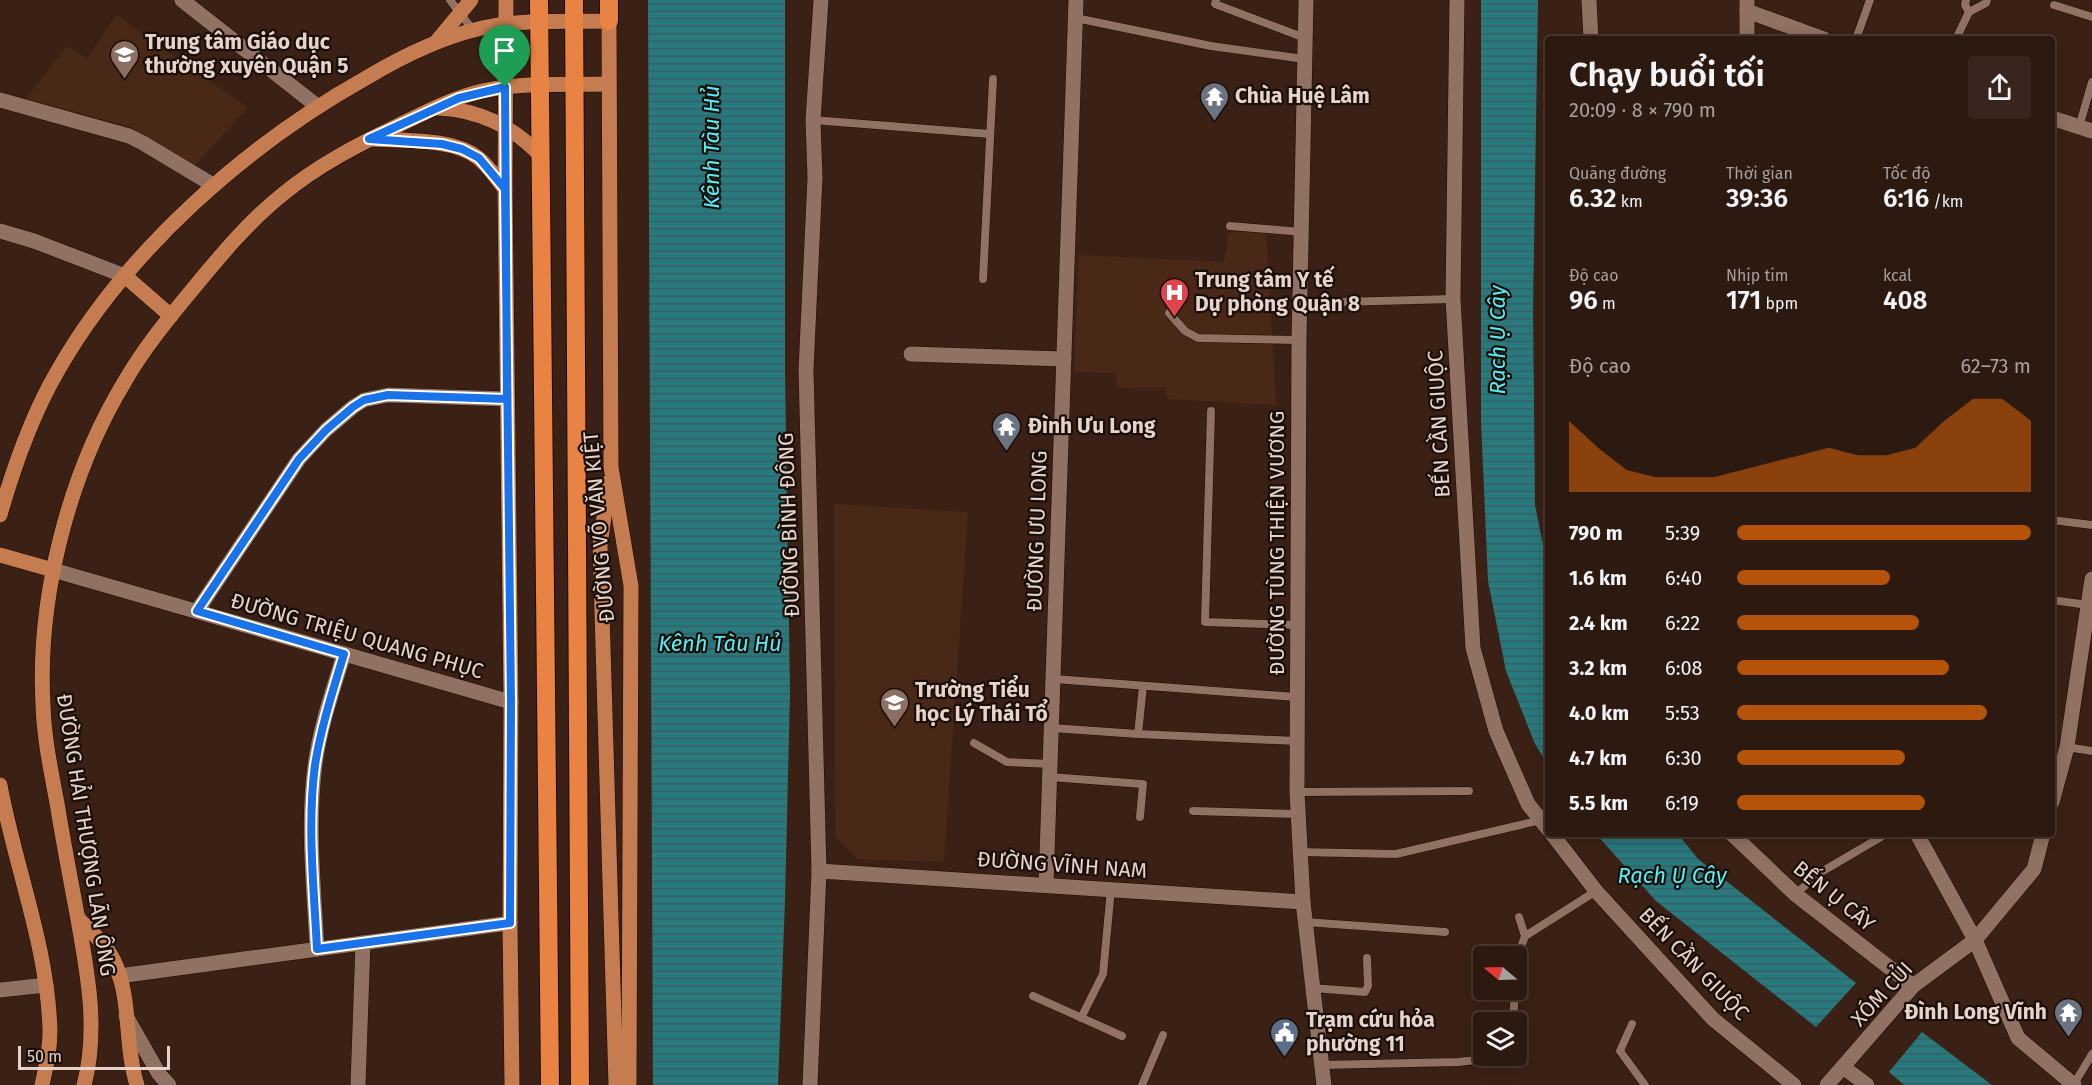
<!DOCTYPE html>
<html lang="vi">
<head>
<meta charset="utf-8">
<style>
	body { margin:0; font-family:"Fira Sans",sans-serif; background:#38261e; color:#f1f3f6; height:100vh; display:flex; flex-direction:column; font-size:22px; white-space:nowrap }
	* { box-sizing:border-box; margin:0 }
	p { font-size:20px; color:#a6a09f }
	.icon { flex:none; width:33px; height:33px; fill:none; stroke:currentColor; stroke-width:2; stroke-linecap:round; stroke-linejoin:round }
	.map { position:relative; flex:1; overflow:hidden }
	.details { position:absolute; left:1545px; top:36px; width:510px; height:801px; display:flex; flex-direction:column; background:#2c1910; border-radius:6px; box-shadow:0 3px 15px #0003,0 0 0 2px #483830 }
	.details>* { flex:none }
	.needle { width:39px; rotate:289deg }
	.buttons { position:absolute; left:1473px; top:946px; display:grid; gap:12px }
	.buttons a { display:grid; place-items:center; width:54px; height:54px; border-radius:6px; background:#2c1910; box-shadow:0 3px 15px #0003,0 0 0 2px #483830; font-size:30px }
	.scale { position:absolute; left:18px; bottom:15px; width:152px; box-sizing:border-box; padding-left:6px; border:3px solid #e6d4cc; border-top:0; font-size:16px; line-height:21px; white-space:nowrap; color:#e6d4cc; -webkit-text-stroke:4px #1a0e09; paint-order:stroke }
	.pin { position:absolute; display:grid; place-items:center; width:51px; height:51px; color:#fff; margin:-62px -26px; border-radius:50% 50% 50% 0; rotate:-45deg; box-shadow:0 0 6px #0007 }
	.pin .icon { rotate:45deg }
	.round { display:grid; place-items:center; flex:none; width:63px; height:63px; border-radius:6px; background:#38261e }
	.summary { display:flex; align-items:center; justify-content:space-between; height:102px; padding:0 24px }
	h1 { font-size:33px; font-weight:600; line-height:45px }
	.figures { display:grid; grid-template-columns:repeat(3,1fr); gap:9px; height:102px; padding:6px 24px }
	.figures div { display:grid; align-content:center }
	.figures b { font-size:26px; font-weight:600 }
	.figures small { font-size:16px; font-weight:400 }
	.figures p { font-size:16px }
	.chart { height:168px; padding:12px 24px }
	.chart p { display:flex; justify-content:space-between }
	.chart svg { width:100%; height:108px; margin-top:6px; fill:#b45309; opacity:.7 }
	ul { padding:0 24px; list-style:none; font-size:20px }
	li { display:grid; grid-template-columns:96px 72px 1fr; align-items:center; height:45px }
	li i { height:15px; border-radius:8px; background:#b45309 }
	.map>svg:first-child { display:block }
	.built { fill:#492818 }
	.water { fill:url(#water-rules) }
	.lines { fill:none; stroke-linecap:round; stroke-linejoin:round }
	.lane-casing { stroke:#210a01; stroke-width:9 }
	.street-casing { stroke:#210a01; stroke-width:16 }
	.secondary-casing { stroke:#210a01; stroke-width:16 }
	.primary-casing { stroke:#210a01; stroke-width:16 }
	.highway-casing { stroke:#210a01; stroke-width:20 }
	.lane { stroke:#907163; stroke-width:8 }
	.street { stroke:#907163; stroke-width:15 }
	.secondary { stroke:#907163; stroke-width:15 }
	.primary { stroke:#c57c50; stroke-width:15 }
	.highway { stroke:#e98343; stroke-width:18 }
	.route-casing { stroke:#fff; stroke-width:12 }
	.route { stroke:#1a73e8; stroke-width:8 }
	.labels { text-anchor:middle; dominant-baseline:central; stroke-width:4.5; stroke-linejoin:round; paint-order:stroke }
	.poi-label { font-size:21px; font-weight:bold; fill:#e6d4cc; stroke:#1a0e09; text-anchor:start }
	.street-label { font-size:21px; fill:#e6d4cc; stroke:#1a0e09 }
	.water-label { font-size:22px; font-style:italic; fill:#55eef7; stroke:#1a0e09 }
</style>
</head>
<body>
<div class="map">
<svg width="2092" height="1085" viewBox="0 0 2092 1085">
	<defs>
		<pattern id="water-rules" width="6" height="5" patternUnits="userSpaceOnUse" patternTransform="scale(1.5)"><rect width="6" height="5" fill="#287a7f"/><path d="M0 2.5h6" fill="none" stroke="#356061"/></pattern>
	</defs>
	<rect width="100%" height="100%" fill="#3b2115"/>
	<g class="built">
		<path d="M 116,15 L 248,108 L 195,165 L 128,126 L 26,99 L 67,46 L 87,59 Z"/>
		<path d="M 1266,229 L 1276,405 L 1168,399 L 1165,387 L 1117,388 L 1116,373 L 1074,372 L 1079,255 L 1224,262 L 1229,233 Z"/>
		<path d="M 834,504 L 968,512 L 944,862 L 858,859 L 835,837 Z"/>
	</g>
	<g class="water">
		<path d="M 648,0 L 785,0 L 785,374 L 790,692 L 785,900 L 778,1085 L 653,1085 Z"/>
		<path d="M 1481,0 L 1538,0 L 1533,309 L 1535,505 L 1548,569 L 1548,765 L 1535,744 L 1506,671 L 1488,581 L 1481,421 Z"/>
		<path d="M 1596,834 L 1678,834 L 1698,859 L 1856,983 L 1816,1027 L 1656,901 Z"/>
		<path d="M 1922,1032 L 1992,1085 L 1904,1085 L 1889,1072 Z"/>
	</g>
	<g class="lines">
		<defs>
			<g id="lane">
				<path d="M 450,0 L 473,30"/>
				<path d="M 1216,0 L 1215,4 L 1305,38"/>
				<path d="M 1966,0 L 1965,5 L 1969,12"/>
				<path d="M 2054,5 L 2092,17"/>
				<path d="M 1076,18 L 1211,46 L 1304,59"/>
				<path d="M 1856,39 L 1870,0"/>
				<path d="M 1956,39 L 1969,12 L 1986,3 L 1987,0"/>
				<path d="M 813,120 L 990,134"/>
				<path d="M 2079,127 L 2092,82"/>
				<path d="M 1230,226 L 1302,232"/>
				<path d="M 983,279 L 993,79"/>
				<path d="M 1301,303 L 1453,299"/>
				<path d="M 1169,313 L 1185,331 L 1198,338 L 1299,340"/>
				<path d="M 1211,411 L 1205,622 L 1298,625"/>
				<path d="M 2052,520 L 2092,525"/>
				<path d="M 2052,600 L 2088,605"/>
				<path d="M 1054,679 L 1296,697"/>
				<path d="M 1052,728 L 1138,734 L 1296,741"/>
				<path d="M 1138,734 L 1143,686"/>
				<path d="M 974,743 L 1007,762 L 1051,764"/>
				<path d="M 2067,747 L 2092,751"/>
				<path d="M 1050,777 L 1143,784 L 1140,817"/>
				<path d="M 1297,792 L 1469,791"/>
				<path d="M 1193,811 L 1297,814"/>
				<path d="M 1299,852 L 1396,854 L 1541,820"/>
				<path d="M 1795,894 L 1823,871 L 1886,834"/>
				<path d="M 1519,917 L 1525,936"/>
				<path d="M 1305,922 L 1445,932"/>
				<path d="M 1516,962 L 1525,936 L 1596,891"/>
				<path d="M 1312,988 L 1365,992 L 1368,986 L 1367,958"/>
				<path d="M 1033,996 L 1122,1036"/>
				<path d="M 1081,1018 L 1103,974 L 1111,889"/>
				<path d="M 1513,1023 L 1515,990"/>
				<path d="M 1632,1024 L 1620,1051 L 1645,1085"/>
				<path d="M 1321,1065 L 1458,1062 L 1485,1059"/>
				<path d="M 2074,1084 L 2092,1054"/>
				<path d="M 1142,1085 L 1163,1035"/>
			</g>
			<g id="street">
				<path d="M 182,0 L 317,106"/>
				<path d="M 1457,0 L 1453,299 L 1473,648 L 1496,731 L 1528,804 L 1548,829"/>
				<path d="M 1589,0 L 1591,39"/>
				<path d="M 1747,11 L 1824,39"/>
				<path d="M 0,100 L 129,136 L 143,143 L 213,185"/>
				<path d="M 2052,118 L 2092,131"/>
				<path d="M 0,231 L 34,241 L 125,276"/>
				<path d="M 911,354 L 1064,359"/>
				<path d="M 197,611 L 299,459 L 326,430 L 353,407 L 364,400 L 388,395 L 507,399"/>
				<path d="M 1552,834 L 1596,891 L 1713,1019 L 1794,1085"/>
				<path d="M 1732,834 L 1795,894 L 1913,986"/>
				<path d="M 819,871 L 1303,902"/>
				<path d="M 1046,884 L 1076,0"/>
				<path d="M 1975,940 L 2018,1038 L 2074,1085"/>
				<path d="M 317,949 C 314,889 307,825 315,765 C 320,727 333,690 344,654"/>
				<path d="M 126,1016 L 159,1074 L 169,1085"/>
				<path d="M 1843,1067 L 1867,1085"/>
				<path d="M 358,1085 L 363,943"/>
			</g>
			<g id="secondary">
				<path d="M 1306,0 L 1299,340 L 1297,792 L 1303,902 L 1324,1085"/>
				<path d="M 1747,39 L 1747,0"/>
				<path d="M 53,570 L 511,702"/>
				<path d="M 2052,802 L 2067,747 L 2092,579"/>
				<path d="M 1917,834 L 1975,940"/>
				<path d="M 119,976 L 510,923"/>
				<path d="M 0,990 L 46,985"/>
				<path d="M 810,1085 L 819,871 L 806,370 L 815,178 L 813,120 L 821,0"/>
				<path d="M 1827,1085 L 1913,986 L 1975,940 L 2034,869 L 2043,834"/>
			</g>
			<g id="primary">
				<path d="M 506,0 L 505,189 L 511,702 L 510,923 L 512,1085"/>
				<path d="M 437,41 L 471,0"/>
				<path d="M 438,108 C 480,110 512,126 541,156"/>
				<path d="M 372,139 C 403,141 452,138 477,157 C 488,165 496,178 505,189"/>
				<path d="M 125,276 L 171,316"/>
				<path d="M 609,482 L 600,545 L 616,1085"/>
				<path d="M 0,515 C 14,466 31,417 57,372 C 125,252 246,145 366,78 C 401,57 442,37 482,28 C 523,19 567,22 609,21 L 611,467 L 631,586 L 629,1085"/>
				<path d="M 0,555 L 53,570"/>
				<path d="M 0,785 C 15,867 48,947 50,1031 C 50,1050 46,1067 42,1085"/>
				<path d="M 78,918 C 90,931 106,944 114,961 C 132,999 124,1045 137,1085"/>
				<path d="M 84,1085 C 99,1029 87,970 77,914 C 70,877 63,840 57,803 C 51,771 44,738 43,705 C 37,597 69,473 125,381 C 144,348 168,319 192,290 C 220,256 248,222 283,194 C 317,166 357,145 397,126 C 424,113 452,98 482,91 C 523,82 567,85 608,84"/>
			</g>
			<g id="highway">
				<path d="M 539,0 L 550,1085"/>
				<path d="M 574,0 L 580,1085"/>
				<path d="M 609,0 L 609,21"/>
			</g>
		</defs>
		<use href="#lane" class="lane-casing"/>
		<use href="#street" class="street-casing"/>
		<use href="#secondary" class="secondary-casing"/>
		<use href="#primary" class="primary-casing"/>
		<use href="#highway" class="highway-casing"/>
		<use href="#lane" class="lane"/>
		<use href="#street" class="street"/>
		<use href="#secondary" class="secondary"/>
		<use href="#primary" class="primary"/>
		<use href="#highway" class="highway"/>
	</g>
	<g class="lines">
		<defs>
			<path id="route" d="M 505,87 L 459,98 L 369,139 L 442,144 L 462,149 L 479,158 L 505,189 L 511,702 L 510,923 L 317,949 C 314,889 307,825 315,765 C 321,727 333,690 344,654 L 197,611 L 299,459 L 326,430 L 353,407 L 364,400 L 388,395 L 507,399 L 505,87"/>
		</defs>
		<use href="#route" class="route-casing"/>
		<use href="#route" class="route"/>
	</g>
	<defs>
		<symbol id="university-pin" viewBox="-11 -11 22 30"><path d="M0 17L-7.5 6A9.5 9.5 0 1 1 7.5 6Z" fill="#8d6e63" stroke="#1a0e09"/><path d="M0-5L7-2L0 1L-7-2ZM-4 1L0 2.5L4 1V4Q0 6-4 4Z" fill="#fff"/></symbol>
		<symbol id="temple-pin" viewBox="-11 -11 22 30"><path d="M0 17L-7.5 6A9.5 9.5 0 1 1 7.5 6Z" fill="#6b7280" stroke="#1a0e09"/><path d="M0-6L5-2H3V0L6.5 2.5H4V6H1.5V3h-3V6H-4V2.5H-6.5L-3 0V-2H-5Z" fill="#fff"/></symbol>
		<symbol id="hospital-pin" viewBox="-11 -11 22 30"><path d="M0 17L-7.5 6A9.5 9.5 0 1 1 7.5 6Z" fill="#e0444e" stroke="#1a0e09"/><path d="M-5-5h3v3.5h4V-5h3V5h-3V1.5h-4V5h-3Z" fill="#fff"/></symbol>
		<symbol id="school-pin" viewBox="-11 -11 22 30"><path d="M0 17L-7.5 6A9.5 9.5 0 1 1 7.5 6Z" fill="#8d6e63" stroke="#1a0e09"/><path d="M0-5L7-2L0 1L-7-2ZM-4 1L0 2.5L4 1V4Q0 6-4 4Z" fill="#fff"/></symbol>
		<symbol id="civic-pin" viewBox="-11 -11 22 30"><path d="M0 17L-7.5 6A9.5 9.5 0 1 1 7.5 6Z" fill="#5c6f8a" stroke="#1a0e09"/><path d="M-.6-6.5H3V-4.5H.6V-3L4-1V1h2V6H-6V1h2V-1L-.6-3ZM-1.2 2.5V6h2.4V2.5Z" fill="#fff"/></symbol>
	</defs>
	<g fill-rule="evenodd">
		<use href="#university-pin" x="108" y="38" width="33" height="45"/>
		<use href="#temple-pin" x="1198" y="80" width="33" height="45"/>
		<use href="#hospital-pin" x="1158" y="276" width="33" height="45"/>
		<use href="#temple-pin" x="990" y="410" width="33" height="45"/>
		<use href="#school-pin" x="878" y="686" width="33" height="45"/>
		<use href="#temple-pin" x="2052" y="996" width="33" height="45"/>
		<use href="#civic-pin" x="1268" y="1016" width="33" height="45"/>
	</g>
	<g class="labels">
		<g class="poi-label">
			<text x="145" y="42">Trung tâm Giáo dục<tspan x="145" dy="24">thường xuyên Quận 5</tspan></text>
			<text x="1235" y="96">Chùa Huệ Lâm</text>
			<text x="1195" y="280">Trung tâm Y tế<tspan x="1195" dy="24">Dự phòng Quận 8</tspan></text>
			<text x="1028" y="426">Đình Ưu Long</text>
			<text x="915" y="690">Trường Tiểu<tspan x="915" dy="24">học Lý Thái Tổ</tspan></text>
			<text x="2047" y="1012" text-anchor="end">Đình Long Vĩnh</text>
			<text x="1306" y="1020">Trạm cứu hỏa<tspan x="1306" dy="24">phường 11</tspan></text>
		</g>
		<g class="street-label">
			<text transform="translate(1439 424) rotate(-93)">BẾN CẦN GIUỘC</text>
			<text transform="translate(789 525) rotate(-92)">ĐƯỜNG BÌNH ĐÔNG</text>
			<text transform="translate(599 527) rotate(-95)">ĐƯỜNG VÕ VĂN KIỆT</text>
			<text transform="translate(1037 531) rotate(-88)">ĐƯỜNG ƯU LONG</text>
			<text transform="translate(1277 543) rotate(-90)">ĐƯỜNG TÙNG THIỆN VƯƠNG</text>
			<text transform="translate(357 636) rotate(16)">ĐƯỜNG TRIỆU QUANG PHỤC</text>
			<text transform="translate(86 835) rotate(81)">ĐƯỜNG HẢI THƯỢNG LÃN ÔNG</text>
			<text transform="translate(1062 865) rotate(4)">ĐƯỜNG VĨNH NAM</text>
			<text transform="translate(1834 896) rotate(39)">BẾN Ụ CÂY</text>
			<text transform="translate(1694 964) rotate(46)">BẾN CẦN GIUỘC</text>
			<text transform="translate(1882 994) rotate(-47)">XÓM CỦI</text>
		</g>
		<g class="water-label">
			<text transform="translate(711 147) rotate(-90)">Kênh Tàu Hủ</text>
			<text transform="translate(1497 340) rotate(-90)">Rạch Ụ Cây</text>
			<text x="720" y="643">Kênh Tàu Hủ</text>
			<text x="1672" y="875">Rạch Ụ Cây</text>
		</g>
	</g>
</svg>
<div class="buttons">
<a><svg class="needle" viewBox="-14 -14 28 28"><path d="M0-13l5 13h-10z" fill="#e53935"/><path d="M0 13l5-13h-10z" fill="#a6a09f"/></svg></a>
<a><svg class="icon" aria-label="layers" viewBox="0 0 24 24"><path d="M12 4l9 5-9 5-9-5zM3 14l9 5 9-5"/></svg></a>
</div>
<div class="scale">50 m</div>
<div class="pin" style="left:505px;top:87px;background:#1e9e55"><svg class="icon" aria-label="arrive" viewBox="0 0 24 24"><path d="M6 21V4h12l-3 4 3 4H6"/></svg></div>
<section class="details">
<div class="summary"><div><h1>Chạy buổi tối</h1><p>20:09 · 8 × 790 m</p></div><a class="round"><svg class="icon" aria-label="share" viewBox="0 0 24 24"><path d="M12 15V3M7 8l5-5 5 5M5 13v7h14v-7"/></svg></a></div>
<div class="figures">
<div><p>Quãng đường</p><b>6.32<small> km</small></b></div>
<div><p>Thời gian</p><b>39:36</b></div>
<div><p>Tốc độ</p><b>6:16<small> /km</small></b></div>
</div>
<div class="figures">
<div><p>Độ cao</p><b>96<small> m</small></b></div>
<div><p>Nhịp tim</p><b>171<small> bpm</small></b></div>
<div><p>kcal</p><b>408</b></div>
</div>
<div class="chart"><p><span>Độ cao</span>62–73 m</p>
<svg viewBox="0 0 160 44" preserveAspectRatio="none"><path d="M0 44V15L10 26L20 35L30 38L40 38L50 38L60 35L70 32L80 29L90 26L100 29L110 29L120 26L130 15L140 6L150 6L160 15V44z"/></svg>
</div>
<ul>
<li><b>790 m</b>5:39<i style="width:100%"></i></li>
<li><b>1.6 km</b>6:40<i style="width:52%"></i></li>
<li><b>2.4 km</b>6:22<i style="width:62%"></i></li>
<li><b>3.2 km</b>6:08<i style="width:72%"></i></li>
<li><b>4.0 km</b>5:53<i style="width:85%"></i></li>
<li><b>4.7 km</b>6:30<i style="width:57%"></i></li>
<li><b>5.5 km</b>6:19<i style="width:64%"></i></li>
</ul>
</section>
</div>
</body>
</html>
